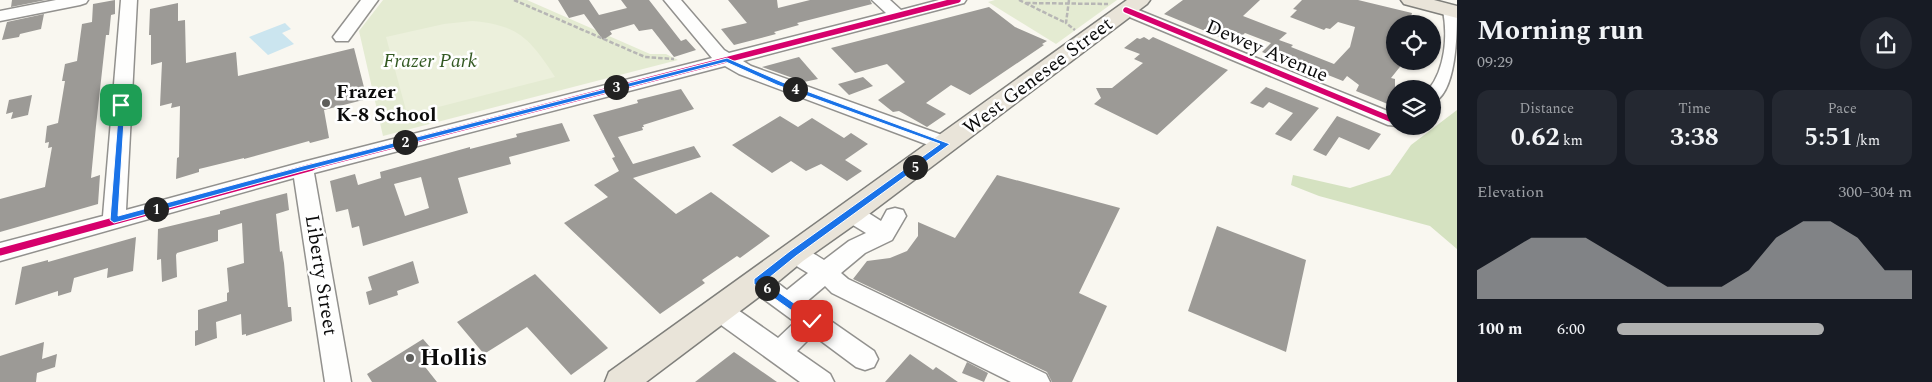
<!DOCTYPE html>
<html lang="en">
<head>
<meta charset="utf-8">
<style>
	body { margin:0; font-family:Spectral,serif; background:#242831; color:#f1f3f6; height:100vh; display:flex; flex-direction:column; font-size:19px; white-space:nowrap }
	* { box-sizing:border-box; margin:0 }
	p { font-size:16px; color:#9ea1a6 }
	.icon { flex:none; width:28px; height:28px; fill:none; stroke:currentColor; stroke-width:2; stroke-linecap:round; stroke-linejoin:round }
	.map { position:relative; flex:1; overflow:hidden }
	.side { display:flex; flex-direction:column; background:#171b24; width:475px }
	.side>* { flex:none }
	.buttons { position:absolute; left:1386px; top:15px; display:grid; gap:10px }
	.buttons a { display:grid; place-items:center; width:55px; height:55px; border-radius:50%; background:#171b24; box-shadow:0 1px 4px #0004; font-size:25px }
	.pin { position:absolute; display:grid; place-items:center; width:42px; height:42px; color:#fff; margin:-21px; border-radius:10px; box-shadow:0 2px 8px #0006 }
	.km { position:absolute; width:25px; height:25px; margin:-12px; border-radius:50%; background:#222; color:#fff; font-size:14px; line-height:25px; text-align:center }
	.round { display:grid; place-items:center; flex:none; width:52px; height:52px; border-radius:26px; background:#242831 }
	.overview { display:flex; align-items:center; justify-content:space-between; height:85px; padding:0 20px }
	h1 { font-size:28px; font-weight:700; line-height:38px }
	.stats { display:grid; grid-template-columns:repeat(3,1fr); gap:8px; height:85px; padding:5px 20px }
	.stats div { display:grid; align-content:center; border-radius:12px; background:#242831; text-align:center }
	.stats b { font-size:25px; font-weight:700 }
	.stats small { font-size:14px; font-weight:400 }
	.stats p { font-size:14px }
	.chart { height:140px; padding:10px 20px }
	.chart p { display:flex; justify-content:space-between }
	.chart svg { width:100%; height:90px; margin-top:5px; fill:#afb0b0; opacity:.7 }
	ul { padding:0 20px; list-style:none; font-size:16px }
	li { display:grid; grid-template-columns:80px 60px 1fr; align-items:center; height:38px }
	li i { height:12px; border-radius:6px; background:#afb0b0 }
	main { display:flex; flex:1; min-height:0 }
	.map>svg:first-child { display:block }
	.green { fill:#e4ebd2 }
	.forest { fill:#d5e2c1 }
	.pitch { fill:#ecf0dc }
	.water { fill:#cbe5ef }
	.building { fill:#9c9a96; fill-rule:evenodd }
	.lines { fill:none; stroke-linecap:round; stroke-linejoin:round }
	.minor-casing { stroke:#92918e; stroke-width:3 }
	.major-casing { stroke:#7f7f7b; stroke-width:3 }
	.path { stroke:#b7b6b5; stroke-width:2.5; stroke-dasharray:4.5 2; stroke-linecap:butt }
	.minor { fill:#fefefd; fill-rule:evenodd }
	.major { fill:#e9e4d9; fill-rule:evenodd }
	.cycleway-far1-casing { stroke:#fff; stroke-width:8 }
	.cycleway-casing { stroke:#fff; stroke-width:10 }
	.cycleway-far1 { stroke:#d6006c; stroke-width:5.5 }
	.cycleway { stroke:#d6006c; stroke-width:7 }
	.route { fill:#1a73e8; stroke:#fff }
	.poi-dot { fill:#5e5e5b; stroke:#fff; stroke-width:2 }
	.labels { text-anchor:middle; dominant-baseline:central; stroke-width:5; stroke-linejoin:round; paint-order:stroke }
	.street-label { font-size:20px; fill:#0b0b0b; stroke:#fff }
	.park-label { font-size:20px; font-style:italic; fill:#345a24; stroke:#fff }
	.poi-label { font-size:20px; font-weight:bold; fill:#0b0b0b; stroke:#fff; text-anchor:start }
	.near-poi-label { font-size:24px; font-weight:bold; fill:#0b0b0b; stroke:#fff; text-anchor:start }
</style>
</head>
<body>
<main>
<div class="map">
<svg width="1457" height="382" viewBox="0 0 1457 382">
	<rect width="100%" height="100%" fill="#f9f7f0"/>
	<g class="green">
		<path d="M 383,0 L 527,0 L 650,54 L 666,54 L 678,60 L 383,136 L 359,31 Z"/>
		<path d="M 995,0 L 1117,0 L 1056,44 L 988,2 Z"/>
	</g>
	<path class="forest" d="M 1457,110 L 1457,249 L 1430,226 L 1319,196 L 1291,185 L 1293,175 L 1350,188 L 1390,175 L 1411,145 Z"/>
	<path class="pitch" d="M 472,21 C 519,25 530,39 555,77 L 419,112 L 406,110 L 386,37 L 444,24 Z"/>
	<path class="water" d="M 285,23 L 291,29 L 282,33 L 294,44 L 268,55 L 249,37 Z"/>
	<g class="building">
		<path d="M 12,0 L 46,0 L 11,7 Z"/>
		<path d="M 115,0 L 115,14 L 111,15 L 109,35 L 106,35 L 96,126 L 91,178 L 100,175 L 98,204 L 0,232 L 0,199 L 45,187 L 52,147 L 48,148 L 49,142 L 45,143 L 47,126 L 58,123 L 65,81 L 62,81 L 65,64 L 77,61 L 82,24 L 92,22 L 93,4 Z"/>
		<path d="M 558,0 L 589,0 L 599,15 L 627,8 L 621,0 L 649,0 L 681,41 L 686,39 L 696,50 L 674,57 L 652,29 L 639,31 L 634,24 L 610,31 L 612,34 L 603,40 L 584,14 L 569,18 Z"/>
		<path d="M 728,0 L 777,0 L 778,8 L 810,0 L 870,0 L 872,4 L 797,23 L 799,25 L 774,32 L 776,34 L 734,45 L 721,29 L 747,23 Z"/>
		<path d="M 1183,0 L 1260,0 L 1243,16 L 1287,33 L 1279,40 L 1293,45 L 1291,47 L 1334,64 L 1350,47 L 1355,27 L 1338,22 L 1330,29 L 1326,28 L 1324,30 L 1290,17 L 1297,10 L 1293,9 L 1302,0 L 1358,0 L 1412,13 L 1409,24 L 1395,24 L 1395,61 L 1403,63 L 1391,78 L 1395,79 L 1395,107 L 1356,91 L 1359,85 L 1347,76 L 1343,81 L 1323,73 L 1321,76 L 1262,52 L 1271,43 L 1245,33 L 1234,43 L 1164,14 Z"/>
		<path d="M 178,3 L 178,21 L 185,20 L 186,63 L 236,52 L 238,76 L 354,48 L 367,99 L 324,110 L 329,138 L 310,143 L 309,141 L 244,159 L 244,158 L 199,169 L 199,172 L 176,179 L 177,158 L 179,157 L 180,106 L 171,108 L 172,103 L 160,106 L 162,62 L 151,65 L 151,35 L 149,35 L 150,9 Z"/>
		<path d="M 989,7 L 1015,27 L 1047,41 L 1042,44 L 1044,45 L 970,95 L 951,85 L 926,103 L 946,114 L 927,127 L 899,111 L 893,112 L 878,100 L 905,82 L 887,64 L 855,73 L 831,48 Z"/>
		<path d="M 44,14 L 41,29 L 20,34 L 19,37 L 2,40 L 7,22 Z"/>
		<path d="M 1144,37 L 1149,40 L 1153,37 L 1228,70 L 1157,135 L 1094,104 L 1101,98 L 1096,88 L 1112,88 L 1143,63 L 1134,59 L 1140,54 L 1124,48 L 1137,38 L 1140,39 Z"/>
		<path d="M 799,57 L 818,79 L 804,82 L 762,67 Z"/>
		<path d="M 863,77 L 873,86 L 849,95 L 838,84 Z"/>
		<path d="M 1266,87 L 1319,108 L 1291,141 L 1275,134 L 1293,113 L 1269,102 L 1263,108 L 1250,103 Z"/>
		<path d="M 681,89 L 694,109 L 643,125 L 644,127 L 642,127 L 643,130 L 618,137 L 633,164 L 694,146 L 701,157 L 633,178 L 676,214 L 711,192 L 770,236 L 740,258 L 737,256 L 702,280 L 705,283 L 660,314 L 564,223 L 608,197 L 594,185 L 619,171 L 612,158 L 615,157 L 593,115 L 638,103 L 637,100 Z"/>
		<path d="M 32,95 L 28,115 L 11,119 L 13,112 L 6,114 L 9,100 Z"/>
		<path d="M 780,116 L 798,127 L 812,118 L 844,138 L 851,133 L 868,144 L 845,160 L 862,171 L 847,181 L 821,164 L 806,171 L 791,161 L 772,173 L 732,145 Z"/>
		<path d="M 1337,116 L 1381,134 L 1369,150 L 1339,137 L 1326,156 L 1313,150 Z"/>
		<path d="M 562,123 L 570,141 L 509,157 L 511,164 L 458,178 L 468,213 L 363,246 L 359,226 L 352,228 L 348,209 L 336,212 L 330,181 L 355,174 L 358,185 L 381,178 L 380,172 L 470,147 L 470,149 L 517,137 L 516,134 ZM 421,177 L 429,208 L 405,216 L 394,184 Z"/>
		<path d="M 997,175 L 1120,208 L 1079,293 L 1107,306 L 1072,382 L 1052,382 L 1047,372 L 853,279 L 867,261 L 890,258 L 907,251 L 918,236 L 918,222 L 955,238 Z"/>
		<path d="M 287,193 L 289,210 L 276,214 L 280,252 L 282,251 L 284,263 L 288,307 L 291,307 L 292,321 L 246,336 L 246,334 L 242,335 L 241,314 L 216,322 L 217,338 L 195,346 L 195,331 L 198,330 L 198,310 L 227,301 L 227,293 L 229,292 L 227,268 L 244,263 L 242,223 L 218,230 L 218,241 L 177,253 L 176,255 L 177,277 L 162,282 L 161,259 L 157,260 L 158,229 L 220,214 L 220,211 Z"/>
		<path d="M 1217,226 L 1306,260 L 1286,352 L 1188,311 Z"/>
		<path d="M 136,237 L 133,271 L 107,278 L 108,268 L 74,278 L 71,292 L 58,296 L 58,291 L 15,305 L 22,267 L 48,260 L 48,262 Z"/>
		<path d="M 413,261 L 419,283 L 397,291 L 398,295 L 369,305 L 366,292 L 372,290 L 368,277 Z"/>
		<path d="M 535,274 L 608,348 L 571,375 L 527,327 L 484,354 L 457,322 Z"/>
		<path d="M 423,339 L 436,354 L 422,363 L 437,382 L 372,382 L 367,374 Z"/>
		<path d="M 44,342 L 42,359 L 57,354 L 55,367 L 37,373 L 36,382 L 0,382 L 0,356 Z"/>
		<path d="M 734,352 L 777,382 L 695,382 Z"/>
		<path d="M 910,354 L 933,370 L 936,367 L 958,382 L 885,382 Z"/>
		<path d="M 967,362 L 988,373 L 984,382 L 962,373 Z"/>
	</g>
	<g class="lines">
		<defs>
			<g id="minor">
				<path d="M 56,0 L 88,0 L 86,3 L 80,5 L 0,21 L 0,11 Z"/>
				<path d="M 121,0 L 137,0 L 126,210 L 303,162 L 712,58 L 664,0 L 681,0 L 724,50 L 729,53 L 886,13 L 872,0 L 890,0 L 901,10 L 939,0 L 966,0 L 964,3 L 743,61 L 751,66 L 953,139 L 956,144 L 953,149 L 946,151 L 939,149 L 739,74 L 725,66 L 314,173 L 351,382 L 325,382 L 294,178 L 0,261 L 0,243 L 103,216 Z"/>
				<path d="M 361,0 L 378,0 L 348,41 L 336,41 L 333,37 Z"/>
				<path d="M 1126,5 L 1395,114 L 1395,126 L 1398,126 L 1388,125 L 1120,13 L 1118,10 L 1120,7 Z"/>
				<path d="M 1451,6 L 1457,8 C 1457,33 1457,94 1432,103 L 1432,89 L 1429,89 C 1445,69 1448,36 1443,11 L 1445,8 Z"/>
				<path d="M 851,205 L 859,207 L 881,221 L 887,210 L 895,208 L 903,210 L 906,216 L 892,240 L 865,253 L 841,273 L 848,279 L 1046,374 L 1050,382 L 1011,382 L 832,293 L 825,286 L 805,303 L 874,351 L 878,359 L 874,367 L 865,370 L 856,367 L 813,335 L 797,351 L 830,374 L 834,382 L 800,382 L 710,317 L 707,310 L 710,303 L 719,300 L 728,303 L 778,338 L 795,322 L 750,289 L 746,282 L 750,275 C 765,271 775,281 787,290 L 808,273 L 785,259 L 782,253 L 785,247 C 800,242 812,253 824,260 L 849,241 L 866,233 L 843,219 L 840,213 L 843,207 Z"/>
			</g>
			<g id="major">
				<path d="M 1127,0 L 1150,0 L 1147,4 L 861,220 L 803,261 L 768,290 L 646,382 L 605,382 L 609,372 Z"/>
				<path d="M 1401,0 L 1434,0 L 1457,6 L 1457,18 L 1404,4 Z"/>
			</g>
		</defs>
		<use href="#minor" class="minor-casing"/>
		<use href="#major" class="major-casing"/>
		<g class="path">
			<path d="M 514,0 L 645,57 L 674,59"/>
			<path d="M 1019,0 L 1066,23"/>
			<path d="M 1069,0 L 1066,23 L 1075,30"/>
			<path d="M 1026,3 L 1108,4"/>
		</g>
		<use href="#minor" class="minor"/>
		<use href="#major" class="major"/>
		<defs>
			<g id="cycleway-far1">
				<path d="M 1126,10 L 1395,121"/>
				<path d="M 307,168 L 958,0"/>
			</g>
			<path id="cycleway" d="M 0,252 L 312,167"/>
		</defs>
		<use href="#cycleway-far1" class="cycleway-far1-casing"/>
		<use href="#cycleway" class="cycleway-casing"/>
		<use href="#cycleway-far1" class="cycleway-far1"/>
		<use href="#cycleway" class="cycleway"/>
	</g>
	<path class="route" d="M 727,58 L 782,82 L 950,144 L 796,256 L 764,282 L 815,318 L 817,321 L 812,325 L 754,284 L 754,279 L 790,251 L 940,144 L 777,85 L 726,62 L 303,171 L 114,223 L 110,220 L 119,104 L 125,105 L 118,216 L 303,166 Z"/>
	<g class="poi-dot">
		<circle cx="326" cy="103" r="5"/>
		<circle cx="410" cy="358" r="5"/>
	</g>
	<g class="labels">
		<g class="street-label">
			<text transform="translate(1267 51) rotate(23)">Dewey Avenue</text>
			<text transform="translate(1038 76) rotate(-37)">West Genesee Street</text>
			<text transform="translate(321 275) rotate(81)">Liberty Street</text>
		</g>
		<g class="park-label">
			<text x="430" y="61">Frazer Park</text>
		</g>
		<g class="poi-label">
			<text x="336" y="92">Frazer<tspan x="336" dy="23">K-8 School</tspan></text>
		</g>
		<g class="near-poi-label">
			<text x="420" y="358">Hollis</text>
		</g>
	</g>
</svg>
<div class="buttons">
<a><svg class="icon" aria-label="locate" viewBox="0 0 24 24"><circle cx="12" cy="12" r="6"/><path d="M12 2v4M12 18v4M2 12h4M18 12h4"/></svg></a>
<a><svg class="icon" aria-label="layers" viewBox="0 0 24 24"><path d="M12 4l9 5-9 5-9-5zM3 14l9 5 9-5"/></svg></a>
</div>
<div class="pin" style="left:121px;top:105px;background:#1e9e55"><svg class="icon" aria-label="arrive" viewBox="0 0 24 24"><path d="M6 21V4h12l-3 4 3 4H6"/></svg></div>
<div class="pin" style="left:812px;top:321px;background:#d93025"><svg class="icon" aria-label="check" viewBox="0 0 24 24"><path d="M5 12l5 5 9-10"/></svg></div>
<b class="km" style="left:156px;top:209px">1</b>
<b class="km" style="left:405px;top:142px">2</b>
<b class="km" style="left:616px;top:87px">3</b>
<b class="km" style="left:795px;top:89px">4</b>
<b class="km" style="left:915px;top:167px">5</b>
<b class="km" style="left:767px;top:288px">6</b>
</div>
<section class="side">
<div class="overview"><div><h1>Morning run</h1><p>09:29</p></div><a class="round"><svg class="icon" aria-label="share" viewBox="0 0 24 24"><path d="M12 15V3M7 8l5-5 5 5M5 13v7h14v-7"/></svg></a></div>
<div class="stats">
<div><p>Distance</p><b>0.62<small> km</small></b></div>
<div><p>Time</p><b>3:38</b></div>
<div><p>Pace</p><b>5:51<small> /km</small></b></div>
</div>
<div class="chart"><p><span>Elevation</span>300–304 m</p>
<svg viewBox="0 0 160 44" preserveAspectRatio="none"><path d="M0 44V30L10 22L20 14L30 14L40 14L50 22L60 30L70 38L80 38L90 38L100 30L110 14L120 6L130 6L140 14L150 30L160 30V44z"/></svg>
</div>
<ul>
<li><b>100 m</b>6:00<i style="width:70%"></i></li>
</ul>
</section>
</main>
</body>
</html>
